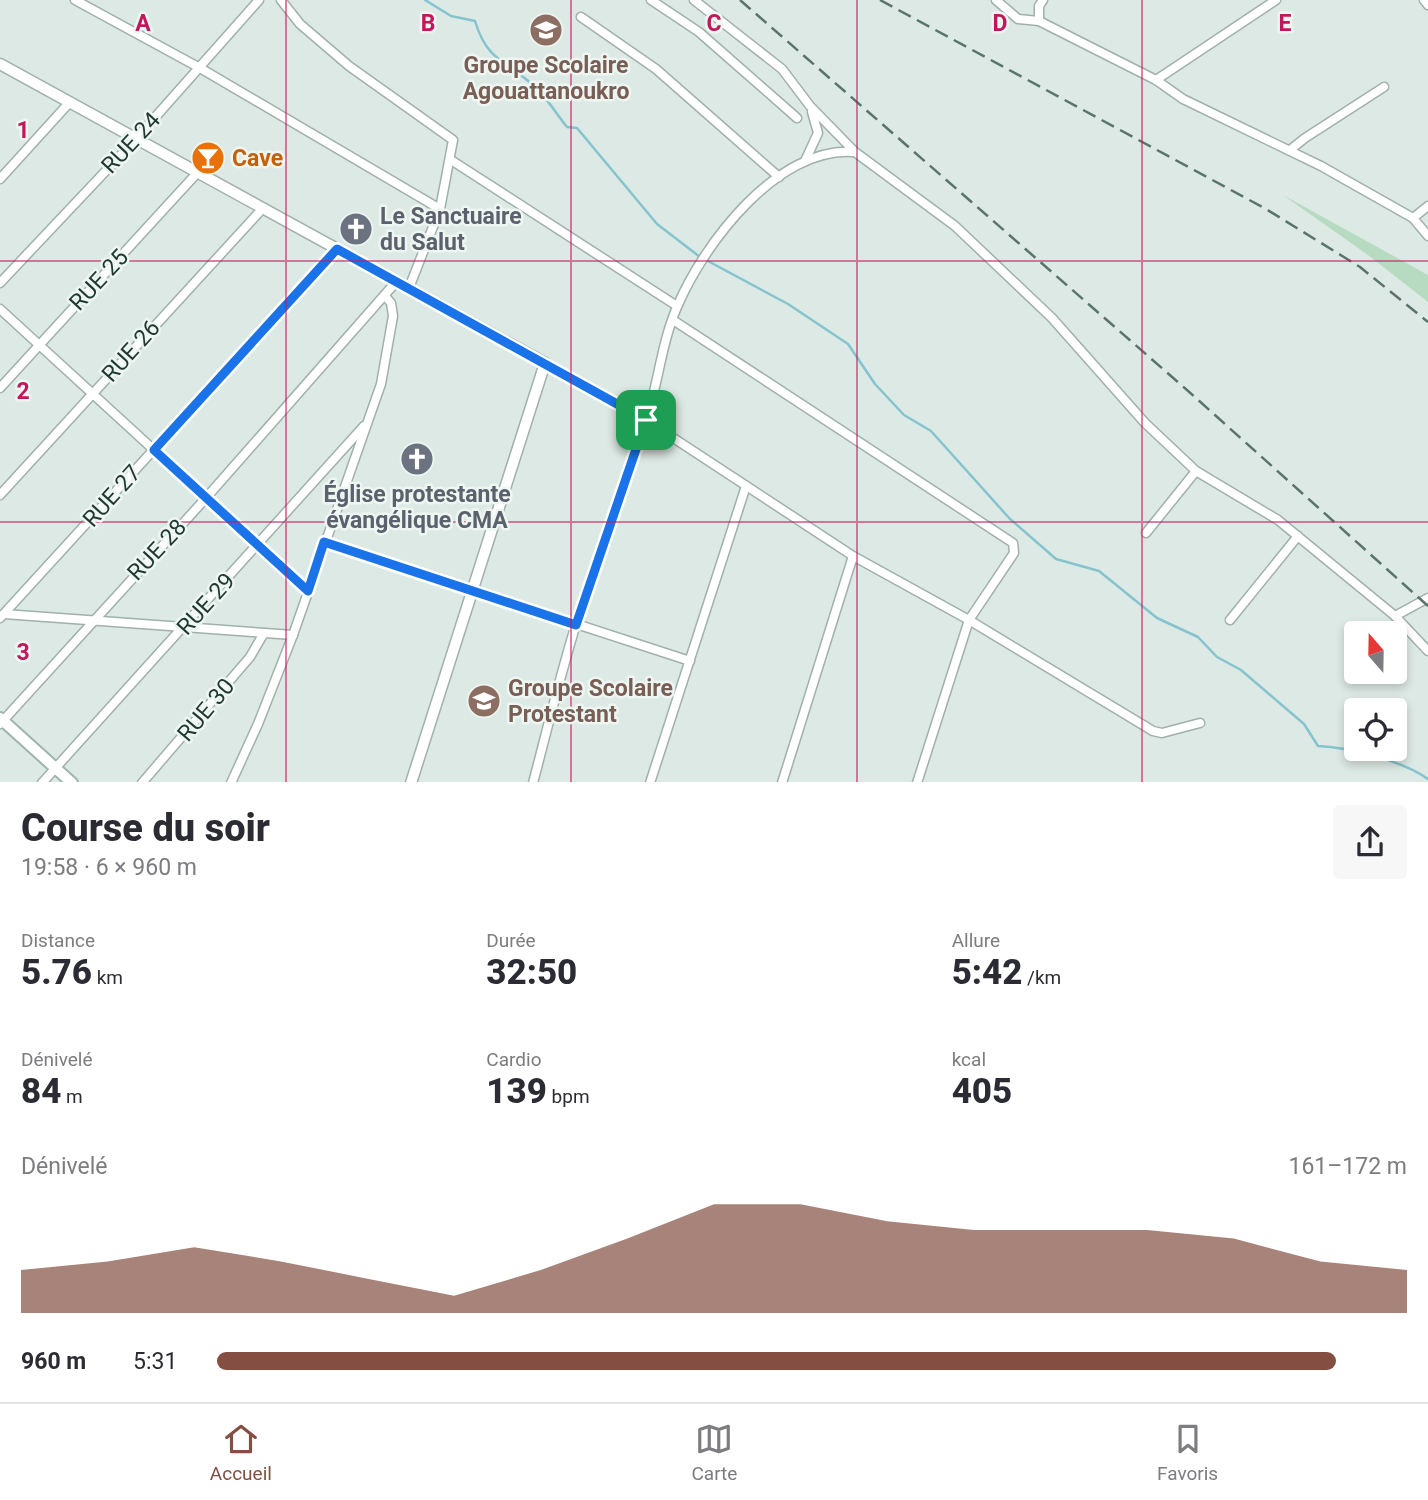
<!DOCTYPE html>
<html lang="fr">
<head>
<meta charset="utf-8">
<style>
	body { margin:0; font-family:Roboto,sans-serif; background:#f7f7f7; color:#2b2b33; height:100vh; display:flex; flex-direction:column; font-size:26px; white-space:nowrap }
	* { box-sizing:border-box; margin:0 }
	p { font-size:23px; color:#7c7c81 }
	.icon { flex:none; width:38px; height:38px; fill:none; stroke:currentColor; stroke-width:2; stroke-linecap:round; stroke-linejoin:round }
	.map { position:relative; height:782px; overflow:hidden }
	.drawer { display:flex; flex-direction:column; background:#fff; flex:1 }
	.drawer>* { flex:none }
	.needle { width:46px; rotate:340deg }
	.buttons { position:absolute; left:1344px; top:621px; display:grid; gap:14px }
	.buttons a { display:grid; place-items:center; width:63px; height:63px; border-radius:7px; background:#fff; box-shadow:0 4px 10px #0003; font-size:35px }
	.pin { position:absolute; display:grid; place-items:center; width:60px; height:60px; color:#fff; margin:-30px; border-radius:14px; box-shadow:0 4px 10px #0006 }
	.round { display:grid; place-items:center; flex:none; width:74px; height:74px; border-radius:7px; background:#f7f7f7 }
	.headline { display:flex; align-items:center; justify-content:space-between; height:119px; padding:0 21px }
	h1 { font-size:38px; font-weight:800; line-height:52px }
	.stats { display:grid; grid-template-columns:repeat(3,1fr); gap:10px; height:119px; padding:7px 21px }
	.stats div { display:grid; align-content:center }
	.stats b { font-size:35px; font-weight:800 }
	.stats small { font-size:19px; font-weight:400 }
	.stats p { font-size:19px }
	.chart { height:196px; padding:14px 21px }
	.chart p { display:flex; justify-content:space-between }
	.chart svg { width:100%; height:126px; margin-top:7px; fill:#844f42; opacity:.7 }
	ul { padding:0 21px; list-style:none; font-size:23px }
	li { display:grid; grid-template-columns:112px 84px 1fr; align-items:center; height:52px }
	li i { height:18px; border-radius:9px; background:#844f42 }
	.tabs { display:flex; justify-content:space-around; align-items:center; height:98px; border-top:2px solid #e1e1e2; background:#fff; font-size:19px; color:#7c7c81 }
	.tabs a { display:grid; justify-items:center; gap:4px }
	.tabs .on { color:#844f42 }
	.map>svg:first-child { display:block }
	.grass { fill:#b6dbc0 }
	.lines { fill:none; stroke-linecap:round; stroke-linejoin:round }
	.stream { stroke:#85c4cf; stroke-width:2.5 }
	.minor-casing { stroke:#a0b0ab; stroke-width:11 }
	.tertiary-casing { stroke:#a0b0ab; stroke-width:13 }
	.secondary-casing { stroke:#9db5ac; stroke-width:14 }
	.minor { stroke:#fff; stroke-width:8 }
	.tertiary { stroke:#fff; stroke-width:10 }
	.secondary { stroke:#fff; stroke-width:10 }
	.rail { stroke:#59746d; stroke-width:2.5; stroke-dasharray:14 7; stroke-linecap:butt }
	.route-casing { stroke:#fff; stroke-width:14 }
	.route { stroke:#1a73e8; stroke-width:9 }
	.grid { fill:none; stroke:#c2185b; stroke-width:2; stroke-opacity:0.55 }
	.labels { text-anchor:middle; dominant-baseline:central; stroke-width:5; stroke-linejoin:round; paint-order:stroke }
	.education-label { font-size:23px; font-weight:bold; fill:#785e54; stroke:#eef6f2 }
	.street-label { font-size:23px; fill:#1f3832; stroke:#eef6f2 }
	.food-label { font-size:23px; font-weight:bold; fill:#c56008; stroke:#eef6f2; text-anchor:start }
	.worship-label { font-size:23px; font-weight:bold; fill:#5b616d; stroke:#eef6f2; text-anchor:start }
	.grid-label { font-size:23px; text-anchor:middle; font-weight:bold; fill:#c2185b; stroke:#eef6f2; stroke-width:5; stroke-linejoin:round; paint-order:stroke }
</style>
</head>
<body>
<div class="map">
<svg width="1428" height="783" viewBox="0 0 1428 783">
	<rect width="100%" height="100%" fill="#dde9e4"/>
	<path class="grass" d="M 1283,195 L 1428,275 L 1428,302 L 1368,255 Z"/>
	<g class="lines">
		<g class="stream">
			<path d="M 425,0 L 451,16 L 475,21 C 488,64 509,61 536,88 C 548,99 557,115 567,127 L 577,128 L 657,224 L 700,257"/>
			<path d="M 706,260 L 788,304 L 848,344 L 875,384 L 904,415 L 931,431 L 1010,519 L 1056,559 L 1099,571 L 1157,618 L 1198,637 L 1217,657 L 1241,670 L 1304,724 L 1318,746 C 1348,747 1403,761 1428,779"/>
		</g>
		<defs>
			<g id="minor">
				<path d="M 75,0 L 200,68 L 440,209"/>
				<path d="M 281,0 L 300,24 L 349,66 L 453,140 L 440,209 L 409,288"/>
				<path d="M 651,0 L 699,32 L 797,118"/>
				<path d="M 694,0 L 782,69 L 810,106 L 855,152 L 955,226 L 1052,318 L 1145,423 L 1196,471 L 1278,520 L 1395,616 L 1428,651"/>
				<path d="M 996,0 L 1018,19 L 1039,21 L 1156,80 L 1183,99 L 1321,166 L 1413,218 L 1428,236"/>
				<path d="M 1424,0 L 1428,5"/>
				<path d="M 581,17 L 656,69 L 779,177"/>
				<path d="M 1039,21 L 1039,6 L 1043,0"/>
				<path d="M 1156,80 L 1276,0"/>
				<path d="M 1290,150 L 1305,138 L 1384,87"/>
				<path d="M 451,160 L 677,306"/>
				<path d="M 805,161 L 818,133 L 812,112"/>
				<path d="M 0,179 L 69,103"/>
				<path d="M 1413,218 L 1428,206"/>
				<path d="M 0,283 L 135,140 L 259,0"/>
				<path d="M 0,309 L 308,591"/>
				<path d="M 673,320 L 1013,543 L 1014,553 L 969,620 L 917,783"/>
				<path d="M 545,363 L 646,420 L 853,556 L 969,620 L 1153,731 L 1162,733 L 1200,723"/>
				<path d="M 0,388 L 198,172"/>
				<path d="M 0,495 L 263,208"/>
				<path d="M 1146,533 L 1196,471"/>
				<path d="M 324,542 L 690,661"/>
				<path d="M 4,614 L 293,635"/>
				<path d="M 1395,616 L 1428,598"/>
				<path d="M 0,618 L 337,249"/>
				<path d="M 1230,620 L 1298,536"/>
				<path d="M 0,724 L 206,498 L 396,282"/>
				<path d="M 42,783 L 364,426"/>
				<path d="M 142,783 L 250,657 L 264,633"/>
				<path d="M 231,783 L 258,724 L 293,635 L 381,384 L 393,316 L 391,303 L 385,296"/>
				<path d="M 533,783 C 547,730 560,676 576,624 C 597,557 623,491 645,424 C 658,386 661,344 677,307 C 704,243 778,146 854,152"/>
				<path d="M 650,783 L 746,486"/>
				<path d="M 782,783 L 853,556"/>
			</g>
			<path id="tertiary" d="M 0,64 L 545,363 L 411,783"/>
			<path id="secondary" d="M 0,718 L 72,783"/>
		</defs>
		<use href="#minor" class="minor-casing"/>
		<use href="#tertiary" class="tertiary-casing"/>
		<use href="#secondary" class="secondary-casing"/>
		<use href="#minor" class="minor"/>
		<use href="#tertiary" class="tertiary"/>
		<use href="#secondary" class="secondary"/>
		<g class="rail">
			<path d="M 740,0 L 1187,390 L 1428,606"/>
			<path d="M 880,0 L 1266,209 L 1360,267 L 1428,322"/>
		</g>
	</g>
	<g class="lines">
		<defs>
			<path id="route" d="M 337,249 L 646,420 L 576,625 L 324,542 L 308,591 L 154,450 Z"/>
		</defs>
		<use href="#route" class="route-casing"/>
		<use href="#route" class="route"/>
	</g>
	<path class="grid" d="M 286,0 L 286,783M 571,0 L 571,783M 857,0 L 857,783M 1142,0 L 1142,783M 0,261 L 1428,261M 0,522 L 1428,522"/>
	<defs>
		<symbol id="school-disc" viewBox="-11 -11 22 22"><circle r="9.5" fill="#8d6e63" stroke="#eef6f2"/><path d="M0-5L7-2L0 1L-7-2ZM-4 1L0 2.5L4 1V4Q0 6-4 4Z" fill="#fff"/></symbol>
		<symbol id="bar-disc" viewBox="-11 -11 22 22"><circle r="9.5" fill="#e8710a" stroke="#eef6f2"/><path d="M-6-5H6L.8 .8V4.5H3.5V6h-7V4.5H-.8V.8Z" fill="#fff"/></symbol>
		<symbol id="church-disc" viewBox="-11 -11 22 22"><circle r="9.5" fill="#6b7280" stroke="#eef6f2"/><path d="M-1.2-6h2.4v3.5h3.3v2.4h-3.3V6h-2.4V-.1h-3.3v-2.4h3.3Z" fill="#fff"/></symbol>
	</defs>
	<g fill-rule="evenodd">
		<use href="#school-disc" x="527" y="11" width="38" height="38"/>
		<use href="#bar-disc" x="189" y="139" width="38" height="38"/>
		<use href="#church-disc" x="337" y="210" width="38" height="38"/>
		<use href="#church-disc" x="398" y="440" width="38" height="38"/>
		<use href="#school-disc" x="465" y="682" width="38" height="38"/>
	</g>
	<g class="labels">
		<g class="education-label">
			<text x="546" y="65">Groupe Scolaire<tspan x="546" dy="26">Agouattanoukro</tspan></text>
			<text x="508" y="688" text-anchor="start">Groupe Scolaire<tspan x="508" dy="26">Protestant</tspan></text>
		</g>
		<g class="street-label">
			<text transform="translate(131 143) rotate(-47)">RUE 24</text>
			<text transform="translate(99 280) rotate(-47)">RUE 25</text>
			<text transform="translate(131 351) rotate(-48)">RUE 26</text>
			<text transform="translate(112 496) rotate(-48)">RUE 27</text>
			<text transform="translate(157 550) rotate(-47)">RUE 28</text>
			<text transform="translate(206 604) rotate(-48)">RUE 29</text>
			<text transform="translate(206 710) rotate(-50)">RUE 30</text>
		</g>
		<g class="food-label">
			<text x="232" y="158">Cave</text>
		</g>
		<g class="worship-label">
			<text x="380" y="216">Le Sanctuaire<tspan x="380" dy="26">du Salut</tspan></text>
			<text x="417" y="494" text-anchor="middle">Église protestante<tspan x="417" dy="26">évangélique CMA</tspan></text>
		</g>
	</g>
	<g class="grid-label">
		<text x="143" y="31">A</text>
		<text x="428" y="31">B</text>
		<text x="714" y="31">C</text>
		<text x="1000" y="31">D</text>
		<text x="1285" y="31">E</text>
		<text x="23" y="138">1</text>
		<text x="23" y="399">2</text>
		<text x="23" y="660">3</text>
	</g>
</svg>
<div class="buttons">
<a><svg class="needle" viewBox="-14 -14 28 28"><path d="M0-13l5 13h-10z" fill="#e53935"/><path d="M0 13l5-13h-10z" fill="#7c7c81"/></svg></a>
<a><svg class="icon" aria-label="locate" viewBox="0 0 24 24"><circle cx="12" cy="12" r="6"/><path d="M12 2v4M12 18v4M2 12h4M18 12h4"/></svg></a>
</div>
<div class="pin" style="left:646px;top:420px;background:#1e9e55"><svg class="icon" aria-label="arrive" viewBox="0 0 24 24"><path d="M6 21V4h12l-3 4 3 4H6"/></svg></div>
</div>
<section class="drawer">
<div class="headline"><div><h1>Course du soir</h1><p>19:58 · 6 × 960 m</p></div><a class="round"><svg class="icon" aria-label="share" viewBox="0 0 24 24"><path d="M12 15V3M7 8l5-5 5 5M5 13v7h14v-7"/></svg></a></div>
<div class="stats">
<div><p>Distance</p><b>5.76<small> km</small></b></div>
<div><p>Durée</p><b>32:50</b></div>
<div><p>Allure</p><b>5:42<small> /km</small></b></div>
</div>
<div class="stats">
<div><p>Dénivelé</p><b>84<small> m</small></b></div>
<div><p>Cardio</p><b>139<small> bpm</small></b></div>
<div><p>kcal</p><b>405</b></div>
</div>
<div class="chart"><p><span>Dénivelé</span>161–172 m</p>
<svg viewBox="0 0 160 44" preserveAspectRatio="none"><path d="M0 44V29L10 26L20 21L30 26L40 32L50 38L60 29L70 18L80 6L90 6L100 12L110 15L120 15L130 15L140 18L150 26L160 29V44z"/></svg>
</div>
<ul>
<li><b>960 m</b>5:31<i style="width:94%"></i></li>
</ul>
</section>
<nav class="tabs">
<a class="on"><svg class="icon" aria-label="home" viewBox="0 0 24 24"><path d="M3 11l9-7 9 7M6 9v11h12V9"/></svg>Accueil</a>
<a><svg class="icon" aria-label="map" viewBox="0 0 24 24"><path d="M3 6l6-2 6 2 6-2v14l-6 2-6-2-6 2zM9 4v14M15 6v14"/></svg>Carte</a>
<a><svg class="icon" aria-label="saved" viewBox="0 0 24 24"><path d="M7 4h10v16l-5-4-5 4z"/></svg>Favoris</a>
</nav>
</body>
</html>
